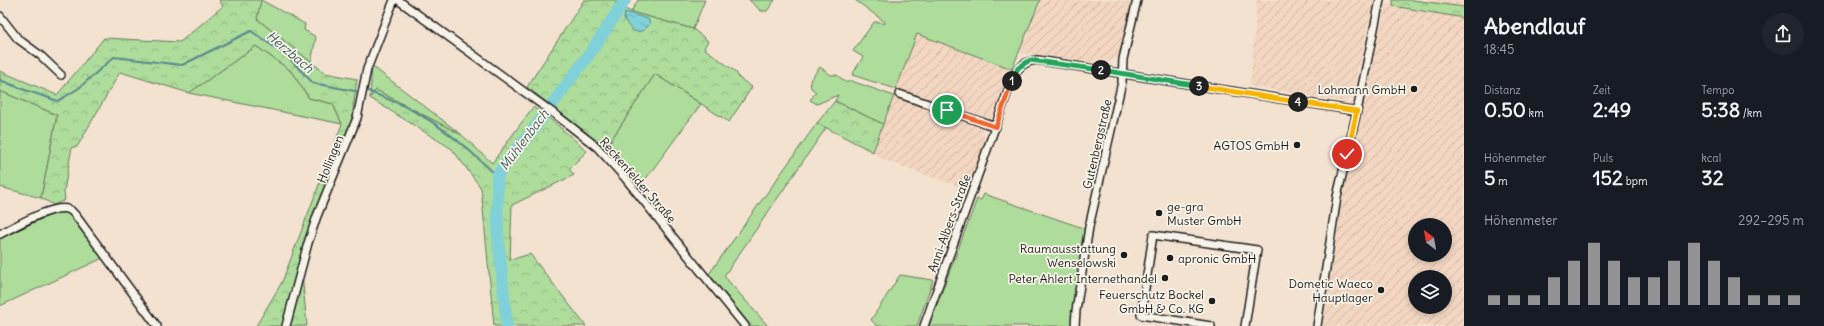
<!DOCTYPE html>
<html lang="de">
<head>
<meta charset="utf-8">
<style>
	body { margin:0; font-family:Delius,sans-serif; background:#20242c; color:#f1f3f6; height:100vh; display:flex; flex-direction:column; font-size:15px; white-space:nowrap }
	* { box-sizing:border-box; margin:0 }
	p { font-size:13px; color:#9ea1a6 }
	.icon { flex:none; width:22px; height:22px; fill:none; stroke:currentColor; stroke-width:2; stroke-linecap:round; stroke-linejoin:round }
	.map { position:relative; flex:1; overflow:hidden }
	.panel { display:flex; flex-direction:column; background:#171b24; width:360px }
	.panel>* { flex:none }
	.needle { width:26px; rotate:329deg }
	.controls { position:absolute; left:1408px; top:218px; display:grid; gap:8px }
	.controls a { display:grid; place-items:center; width:44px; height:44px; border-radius:50%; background:#171b24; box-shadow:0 2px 6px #0003; font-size:20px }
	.pin { position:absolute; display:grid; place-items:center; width:34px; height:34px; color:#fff; margin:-17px; border:2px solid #fff; border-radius:50%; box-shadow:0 1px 4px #0007 }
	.km { position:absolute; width:20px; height:20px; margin:-10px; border-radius:50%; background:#222; color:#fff; font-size:11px; line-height:20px; text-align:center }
	.round { display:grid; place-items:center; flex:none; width:42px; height:42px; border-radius:21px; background:#20242c }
	.head { display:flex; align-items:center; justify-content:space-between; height:68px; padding:0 20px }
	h1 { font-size:22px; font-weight:700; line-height:30px }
	.metrics { display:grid; grid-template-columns:repeat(3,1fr); gap:6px; height:68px; padding:4px 20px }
	.metrics div { display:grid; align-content:center }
	.metrics b { font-size:20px; font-weight:700 }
	.metrics small { font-size:11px; font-weight:400 }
	.metrics p { font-size:11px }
	.chart { height:112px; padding:8px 20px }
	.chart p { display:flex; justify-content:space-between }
	.chart svg { width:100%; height:72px; margin-top:4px; stroke:#919294; stroke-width:6 }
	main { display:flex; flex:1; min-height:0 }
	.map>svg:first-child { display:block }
	.industrial { fill:url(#industrial-furrows); fill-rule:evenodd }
	.green { fill:#addc9b; stroke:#647c5c }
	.forest { fill:url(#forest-crowns); stroke:#647c5c }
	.water { fill:url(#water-ripples); stroke:#58898d }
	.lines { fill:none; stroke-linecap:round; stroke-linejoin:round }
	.stream { stroke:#58898d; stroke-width:2 }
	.river { stroke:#80d1d9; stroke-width:12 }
	.minor-casing { stroke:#1c1c1c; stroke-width:10 }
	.minor { stroke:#f7f3e8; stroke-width:7 }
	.split-1-casing { stroke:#fff; stroke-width:8 }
	.split-2-casing { stroke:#fff; stroke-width:8 }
	.split-3-casing { stroke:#fff; stroke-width:8 }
	.split-4-casing { stroke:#fff; stroke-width:8 }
	.split-5-casing { stroke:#fff; stroke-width:8 }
	.split-1 { stroke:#f0652b; stroke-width:5 }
	.split-2 { stroke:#22a559; stroke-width:5 }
	.split-3 { stroke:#22a559; stroke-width:5 }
	.split-4 { stroke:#f5b400; stroke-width:5 }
	.split-5 { stroke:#f5b400; stroke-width:5 }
	.poi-dot { fill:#1c1c1c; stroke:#f7f3e8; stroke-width:1.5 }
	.labels { text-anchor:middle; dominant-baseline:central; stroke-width:3.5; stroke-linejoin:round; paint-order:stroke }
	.poi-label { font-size:12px; fill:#1c1c1c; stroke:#f7f3e8; text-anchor:end }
	.street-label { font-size:12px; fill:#1c1c1c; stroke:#f7f3e8 }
	.water-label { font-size:13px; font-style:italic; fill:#3f5b5e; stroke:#f7f3e8 }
</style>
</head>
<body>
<main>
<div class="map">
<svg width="1464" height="326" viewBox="0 0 1464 326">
	<defs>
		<pattern id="industrial-furrows" width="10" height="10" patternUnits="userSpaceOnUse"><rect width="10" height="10" fill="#f2d6c1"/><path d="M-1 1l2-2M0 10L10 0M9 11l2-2" fill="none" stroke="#cfb7a5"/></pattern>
		<pattern id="forest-crowns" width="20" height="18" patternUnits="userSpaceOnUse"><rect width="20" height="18" fill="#addc9b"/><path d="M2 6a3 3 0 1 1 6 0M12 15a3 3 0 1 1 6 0" fill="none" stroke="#94bc85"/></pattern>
		<pattern id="water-ripples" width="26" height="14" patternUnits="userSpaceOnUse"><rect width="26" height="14" fill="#80d1d9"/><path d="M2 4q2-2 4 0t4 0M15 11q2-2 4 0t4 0" fill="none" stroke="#6eb3ba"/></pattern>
	</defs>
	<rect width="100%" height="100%" fill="#f4e2d1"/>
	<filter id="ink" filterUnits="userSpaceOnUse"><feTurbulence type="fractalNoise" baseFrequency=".025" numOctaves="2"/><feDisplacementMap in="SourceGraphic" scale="8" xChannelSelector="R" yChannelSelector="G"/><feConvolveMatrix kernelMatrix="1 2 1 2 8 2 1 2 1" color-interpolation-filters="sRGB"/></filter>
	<g filter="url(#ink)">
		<g class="industrial">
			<path d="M 1040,0 L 1119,0 L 1133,3 L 1123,45 L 1118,57 L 1102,65 L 1019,53 Z"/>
			<path d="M 1257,0 L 1374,0 L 1352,98 L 1346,102 L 1250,86 Z"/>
			<path d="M 1413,0 L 1464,0 L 1464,7 Z"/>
			<path d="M 1386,4 L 1464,18 L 1464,326 L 1323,326 L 1339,213 ZM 1415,225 L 1445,225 L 1445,255 L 1415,255 ZM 1415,277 L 1445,277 L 1445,307 L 1415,307 Z"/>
			<path d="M 916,33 L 1012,69 L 994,116 L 985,120 L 982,119 L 896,89 Z"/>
			<path d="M 894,96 L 980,127 L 983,132 L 985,144 L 968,190 L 884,160 L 873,152 Z"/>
		</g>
		<g class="green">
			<path d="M 261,0 L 305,24 L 304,30 L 316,37 L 311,63 L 256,18 Z"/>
			<path d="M 638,0 L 705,0 L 693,29 L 631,12 Z"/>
			<path d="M 749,0 L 775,0 L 767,11 L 761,11 Z"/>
			<path d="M 855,0 L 1040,0 L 1012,69 L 917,34 L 896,89 L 852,75 L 863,57 L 853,51 L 874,22 L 880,22 L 884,24 L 885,22 Z"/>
			<path d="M 256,46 L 291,71 L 309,98 L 333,104 L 342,124 L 189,93 Z"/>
			<path d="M 372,66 L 462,135 L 376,90 L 370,98 Z"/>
			<path d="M 820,67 L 831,75 L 837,75 L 847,83 L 849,80 L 894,96 L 883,124 L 835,101 L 838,95 L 817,104 L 810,100 L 816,92 L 811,88 L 810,80 Z"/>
			<path d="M 655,74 L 701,104 L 639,188 L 605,149 Z"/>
			<path d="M 0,91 L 57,115 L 41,198 L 0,187 Z"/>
			<path d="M 817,123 L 826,128 L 724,276 L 768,326 L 751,326 L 709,274 Z"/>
			<path d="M 984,194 L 1086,229 L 1072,326 L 929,326 L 977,199 L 981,200 Z"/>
			<path d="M 60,211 C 77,214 93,244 103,258 L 0,306 L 0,239 L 49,215 Z"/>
			<path d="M 900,275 L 933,280 L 917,326 L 877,326 L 871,320 Z"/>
		</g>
		<g class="forest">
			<path d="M 219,0 L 261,0 L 257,19 L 325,73 L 357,79 L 351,125 L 301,263 L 307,326 L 256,326 L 282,282 L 342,124 L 333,104 L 309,98 L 291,71 L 256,46 L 189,93 L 120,72 L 77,147 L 72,147 L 64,191 L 65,200 L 54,205 L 41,198 L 57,115 L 0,91 L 0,71 L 57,95 L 104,38 L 180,42 L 223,6 Z"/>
			<path d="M 584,0 L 617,0 L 615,4 L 631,12 L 693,29 L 708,41 L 704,48 L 736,72 L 739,78 L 752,87 L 729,122 L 655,74 L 605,149 L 587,133 L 527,87 Z"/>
			<path d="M 1393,0 L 1413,0 L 1464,7 L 1464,18 L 1393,6 Z"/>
			<path d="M 376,90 L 462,135 L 492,163 L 533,107 L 553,121 L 587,151 L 569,169 L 574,175 L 512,205 L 510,260 L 530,254 L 586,326 L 494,326 L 481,188 L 452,149 L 370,98 Z"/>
			<path d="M 835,101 L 883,124 L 873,152 L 817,123 Z"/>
		</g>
		<path class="water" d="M 625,12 L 648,19 L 650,24 C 638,38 630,31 624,18 Z"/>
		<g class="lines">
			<g class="stream">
				<path d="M 0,80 L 25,90 L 58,101 L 79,88 L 114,57 L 182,65 L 251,31 L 286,55 L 313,83 L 360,92"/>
				<path d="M 364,91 L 368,91 C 382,97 397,102 410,109 C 443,126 471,151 497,176"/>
			</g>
			<path class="river" d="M 507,326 L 498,236 L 497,176 L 508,160 L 530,134 L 593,49 L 625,0"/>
			<defs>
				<g id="minor">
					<path d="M 398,0 L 556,115 L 597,147 L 626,179 L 745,326"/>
					<path d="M 0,16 L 18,39 L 40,55 L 61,75"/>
					<path d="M 899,94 L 996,127"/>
					<path d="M 0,234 C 14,227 56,202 70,210 C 72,211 74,214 76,216 L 157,326"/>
					<path d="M 286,326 L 308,243 L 317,216 L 357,118 L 367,69 L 394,0"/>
					<path d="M 924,326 L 1013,77 C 1019,67 1025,61 1037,60 L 1357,111"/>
					<path d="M 1075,326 L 1076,311 L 1089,227 L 1122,82 L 1123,59 L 1137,0"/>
					<path d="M 1211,326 L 1141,315 L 1153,235 L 1257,250 L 1245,326"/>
					<path d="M 1317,326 L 1337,197 L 1357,111 L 1380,0"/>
				</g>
			</defs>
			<use href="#minor" class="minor-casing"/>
			<use href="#minor" class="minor"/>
		</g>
	</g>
	<g class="lines" filter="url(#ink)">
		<defs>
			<path id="split-1" d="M 947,110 L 996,127 L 1012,81"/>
			<path id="split-2" d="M 1012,81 L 1018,68 L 1030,60 L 1101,70"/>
			<path id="split-3" d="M 1101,70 L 1199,86"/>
			<path id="split-4" d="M 1199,86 L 1298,102"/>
			<path id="split-5" d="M 1298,102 L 1357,111 L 1347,154"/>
		</defs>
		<use href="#split-1" class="split-1-casing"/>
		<use href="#split-2" class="split-2-casing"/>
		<use href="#split-3" class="split-3-casing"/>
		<use href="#split-4" class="split-4-casing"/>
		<use href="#split-5" class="split-5-casing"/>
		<use href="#split-1" class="split-1"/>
		<use href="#split-2" class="split-2"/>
		<use href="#split-3" class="split-3"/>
		<use href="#split-4" class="split-4"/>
		<use href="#split-5" class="split-5"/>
	</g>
	<g class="poi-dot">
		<circle cx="1414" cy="89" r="4"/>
		<circle cx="1297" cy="145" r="4"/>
		<circle cx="1159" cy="213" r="4"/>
		<circle cx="1124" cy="255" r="4"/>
		<circle cx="1170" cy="258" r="4"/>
		<circle cx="1165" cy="278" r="4"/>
		<circle cx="1381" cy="290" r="4"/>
		<circle cx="1212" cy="301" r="4"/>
	</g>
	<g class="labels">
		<g class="poi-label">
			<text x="1406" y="89">Lohmann GmbH</text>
			<text x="1289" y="145">AGTOS GmbH</text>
			<text x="1167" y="206" text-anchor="start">ge-gra<tspan x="1167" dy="14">Muster GmbH</tspan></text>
			<text x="1116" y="248">Raumausstattung<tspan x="1116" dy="14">Wenselowski</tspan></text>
			<text x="1178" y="258" text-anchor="start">apronic GmbH</text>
			<text x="1157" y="278">Peter Ahlert Internethandel</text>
			<text x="1373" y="283">Dometic Waeco<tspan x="1373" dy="14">Hauptlager</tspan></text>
			<text x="1204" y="294">Feuerschutz Bockel<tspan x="1204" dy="14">GmbH &amp; Co. KG</tspan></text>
		</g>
		<g class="street-label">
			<text transform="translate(1097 144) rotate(-77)">Gutenbergstraße</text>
			<text transform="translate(330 159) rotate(-68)">Hollingen</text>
			<text transform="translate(638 180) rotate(49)">Reckenfelder Straße</text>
			<text transform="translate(949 223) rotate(-70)">Anni-Albers-Straße</text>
		</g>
		<g class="water-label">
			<text transform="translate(290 52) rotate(40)">Herzbach</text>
			<text transform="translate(524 140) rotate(-53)">Mühlenbach</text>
		</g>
	</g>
</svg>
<div class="controls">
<a><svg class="needle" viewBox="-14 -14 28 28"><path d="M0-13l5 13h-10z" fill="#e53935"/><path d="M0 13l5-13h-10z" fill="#9ea1a6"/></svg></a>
<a><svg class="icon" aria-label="layers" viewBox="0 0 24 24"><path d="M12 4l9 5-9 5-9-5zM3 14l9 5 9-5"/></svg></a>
</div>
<div class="pin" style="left:947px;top:110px;background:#1e9e55"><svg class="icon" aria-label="arrive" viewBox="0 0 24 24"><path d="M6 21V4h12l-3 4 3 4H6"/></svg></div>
<div class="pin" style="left:1347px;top:154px;background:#d93025"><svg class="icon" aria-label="check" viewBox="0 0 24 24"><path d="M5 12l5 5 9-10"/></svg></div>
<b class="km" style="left:1012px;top:81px">1</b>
<b class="km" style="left:1101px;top:70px">2</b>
<b class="km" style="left:1199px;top:86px">3</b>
<b class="km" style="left:1298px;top:102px">4</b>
</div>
<section class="panel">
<div class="head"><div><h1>Abendlauf</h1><p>18:45</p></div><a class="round"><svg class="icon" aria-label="share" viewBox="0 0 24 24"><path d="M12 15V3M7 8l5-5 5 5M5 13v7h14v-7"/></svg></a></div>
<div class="metrics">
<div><p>Distanz</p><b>0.50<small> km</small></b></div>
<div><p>Zeit</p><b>2:49</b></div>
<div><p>Tempo</p><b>5:38<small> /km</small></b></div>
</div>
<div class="metrics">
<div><p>Höhenmeter</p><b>5<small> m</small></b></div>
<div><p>Puls</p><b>152<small> bpm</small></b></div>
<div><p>kcal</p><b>32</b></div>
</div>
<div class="chart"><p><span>Höhenmeter</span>292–295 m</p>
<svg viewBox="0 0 160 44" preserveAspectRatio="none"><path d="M5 44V38M15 44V38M25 44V38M35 44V27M45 44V17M55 44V6M65 44V17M75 44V27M85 44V27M95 44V17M105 44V6M115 44V17M125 44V27M135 44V38M145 44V38M155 44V38"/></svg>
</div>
</section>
</main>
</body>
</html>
